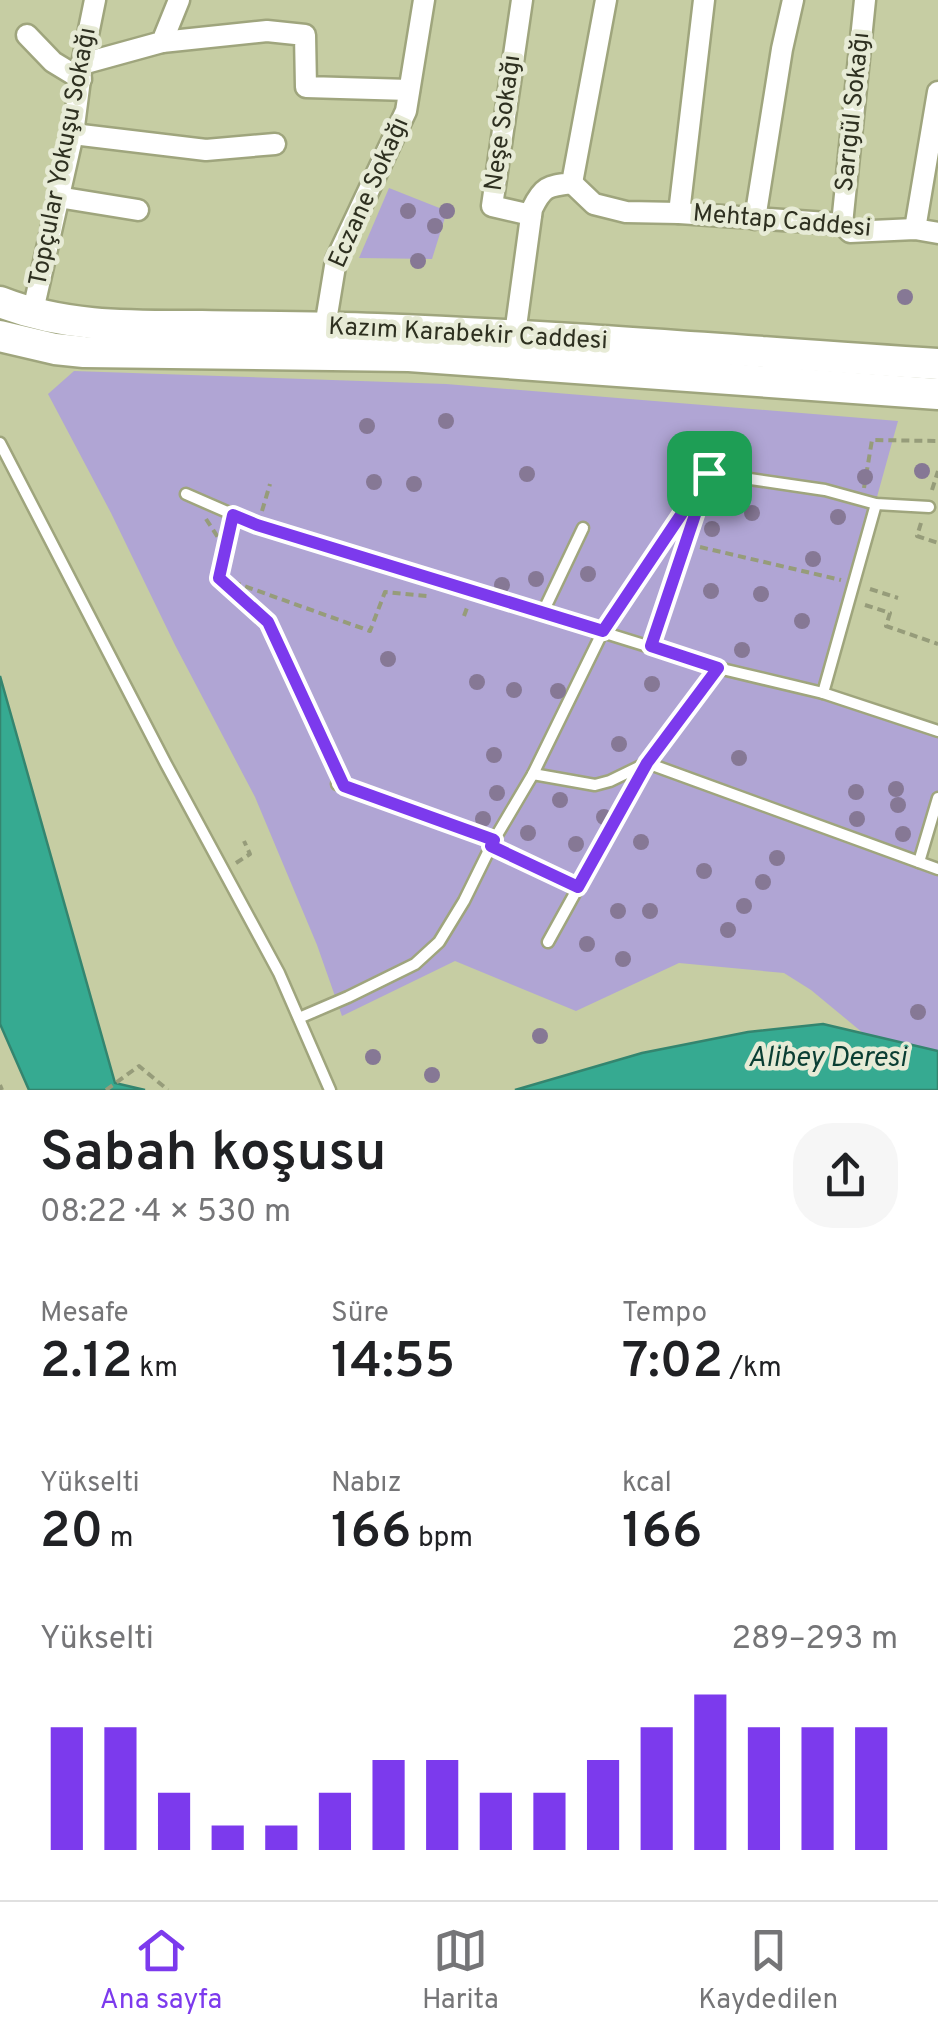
<!DOCTYPE html>
<html lang="tr">
<head>
<meta charset="utf-8">
<style>
	body { margin:0; font-family:Overpass,sans-serif; background:#f6f6f6; color:#202124; height:100vh; display:flex; flex-direction:column; font-size:38px; white-space:nowrap }
	* { box-sizing:border-box; margin:0 }
	p { font-size:32px; color:#757577 }
	.icon { flex:none; width:55px; height:55px; fill:none; stroke:currentColor; stroke-width:2; stroke-linecap:round; stroke-linejoin:round }
	.map { position:relative; height:1090px; overflow:hidden }
	.panel { display:flex; flex-direction:column; background:#fff; flex:1 }
	.panel>* { flex:none }
	.pin { position:absolute; display:grid; place-items:center; width:85px; height:85px; color:#fff; margin:-42px; border-radius:20px; box-shadow:0 5px 15px #0006 }
	.round { display:grid; place-items:center; flex:none; width:105px; height:105px; border-radius:40px; background:#f6f6f6 }
	.head { display:flex; align-items:center; justify-content:space-between; height:170px; padding:0 40px }
	h1 { font-size:55px; font-weight:600; line-height:75px }
	.figures { display:grid; grid-template-columns:repeat(3,1fr); gap:15px; height:170px; padding:10px 40px }
	.figures div { display:grid; align-content:center }
	.figures b { font-size:50px; font-weight:600 }
	.figures small { font-size:28px; font-weight:400 }
	.figures p { font-size:28px }
	.chart { height:280px; padding:20px 40px }
	.chart p { display:flex; justify-content:space-between }
	.chart svg { width:100%; height:180px; margin-top:10px; stroke:#7c3aed; stroke-width:6 }
	.dock { display:flex; justify-content:space-around; align-items:center; height:140px; border-top:2px solid #e0e0e0; background:#fff; font-size:28px; color:#757577 }
	.dock a { display:grid; justify-items:center; gap:5px }
	.dock .current { color:#7c3aed }
	.map>svg:first-child { display:block }
	.green { fill:#b0a5d4 }
	.water { fill:#36aa91; stroke:#34856f; stroke-width:2.5 }
	.lines { fill:none; stroke-linecap:round; stroke-linejoin:round }
	.service-casing { stroke:#9fa57d; stroke-width:15 }
	.minor-casing { stroke:#9fa57d; stroke-width:25 }
	.primary-casing { stroke:#9fa57d; stroke-width:35 }
	.path { stroke:#969c7a; stroke-width:4; stroke-dasharray:8 5; stroke-linecap:butt }
	.service { stroke:#fff; stroke-width:10 }
	.minor { stroke:#fff; stroke-width:20 }
	.primary { stroke:#fff; stroke-width:30 }
	.tree { fill:#867895 }
	.route-casing { stroke:#fff; stroke-width:20 }
	.route { stroke:#7c3aed; stroke-width:12 }
	.labels { text-anchor:middle; dominant-baseline:central; stroke-width:9; stroke-linejoin:round; paint-order:stroke }
	.street-label { font-size:25px; fill:#2e3020; stroke:#e7ebd6 }
	.water-label { font-size:28px; font-style:italic; fill:#0a3e33; stroke:#e7ebd6 }
</style>
</head>
<body>
<div class="map">
<svg width="938" height="1090" viewBox="0 0 938 1090">
	<rect width="100%" height="100%" fill="#c6cda3"/>
	<g class="green">
		<path d="M 389,188 L 447,211 L 432,259 L 359,258 Z"/>
		<path d="M 74,371 L 446,384 L 898,421 L 823,692 L 938,731 L 938,798 L 919,862 L 938,869 L 938,1051 L 863,1033 L 811,990 L 784,973 L 679,963 L 576,1011 L 455,961 L 342,1016 L 317,945 L 255,797 L 175,645 L 111,513 L 48,394 Z"/>
	</g>
	<g class="water">
		<path d="M 0,676 L 115,1083 L 145,1090 L 29,1090 L 0,1024 Z"/>
		<path d="M 823,1024 L 938,1051 L 938,1090 L 515,1090 L 642,1053 L 748,1032 Z"/>
	</g>
	<g class="lines">
		<defs>
			<g id="service">
				<path d="M 0,443 L 166,764 L 279,973 L 330,1090"/>
				<path d="M 186,494 L 257,525 L 718,668 L 823,693 L 938,731"/>
				<path d="M 543,612 L 583,528"/>
				<path d="M 603,631 L 533,774 L 595,785 L 610,781 L 647,763 L 938,869"/>
				<path d="M 651,645 L 709,473 L 825,490 L 876,504 L 929,507"/>
				<path d="M 823,693 L 876,504"/>
				<path d="M 337,784 L 494,840"/>
				<path d="M 919,862 L 938,798"/>
				<path d="M 548,942 L 647,763"/>
				<path d="M 299,1018 L 348,997 L 415,964 L 439,942 L 464,901 L 494,840 L 533,774"/>
			</g>
			<g id="minor">
				<path d="M 522,0 L 492,206 L 531,215"/>
				<path d="M 27,35 L 53,62 L 81,79"/>
				<path d="M 162,42 L 267,31 L 305,35 L 306,87 L 409,90"/>
				<path d="M 82,64 L 162,42 L 179,0"/>
				<path d="M 73,134 L 206,150 L 275,144"/>
				<path d="M 572,183 L 594,204 L 626,212 L 679,213 L 842,224 L 850,232 L 915,229 L 938,233"/>
				<path d="M 58,197 L 138,210"/>
				<path d="M 679,213 L 704,0"/>
				<path d="M 755,219 L 782,49 L 793,0"/>
				<path d="M 842,224 L 865,0"/>
				<path d="M 915,229 L 938,92"/>
				<path d="M 32,315 L 73,134 L 82,64 L 95,0"/>
				<path d="M 325,327 L 336,260 L 406,111 L 424,0"/>
				<path d="M 515,334 L 532,209 C 543,186 548,186 572,183 L 606,0"/>
			</g>
			<g id="primary">
				<path d="M 0,302 C 66,328 132,326 202,326 C 260,327 319,327 377,329 C 564,336 751,352 938,364"/>
				<path d="M 0,336 L 55,349 L 84,352 L 409,356 L 938,394"/>
			</g>
		</defs>
		<use href="#service" class="service-casing"/>
		<use href="#minor" class="minor-casing"/>
		<use href="#primary" class="primary-casing"/>
		<g class="path">
			<path d="M 864,488 L 872,440 L 938,441"/>
			<path d="M 932,490 L 938,471"/>
			<path d="M 262,511 L 270,484"/>
			<path d="M 206,519 L 225,548"/>
			<path d="M 921,523 L 917,536 L 938,543"/>
			<path d="M 230,528 L 219,577 L 370,631 L 385,592 L 427,596"/>
			<path d="M 700,547 L 841,580"/>
			<path d="M 222,581 L 268,622 L 336,771"/>
			<path d="M 870,589 L 898,598"/>
			<path d="M 865,605 L 890,613 L 886,626 L 938,644"/>
			<path d="M 464,616 L 468,605"/>
			<path d="M 611,618 L 673,526"/>
			<path d="M 655,752 L 709,680"/>
			<path d="M 505,852 L 564,880"/>
			<path d="M 236,863 L 250,854 L 244,841"/>
			<path d="M 0,1085 L 2,1090"/>
			<path d="M 106,1090 L 139,1066 L 168,1090"/>
		</g>
		<use href="#service" class="service"/>
		<use href="#minor" class="minor"/>
		<use href="#primary" class="primary"/>
	</g>
	<g class="tree">
		<circle cx="408" cy="211" r="8"/>
		<circle cx="447" cy="211" r="8"/>
		<circle cx="435" cy="226" r="8"/>
		<circle cx="418" cy="261" r="8"/>
		<circle cx="905" cy="297" r="8"/>
		<circle cx="446" cy="421" r="8"/>
		<circle cx="367" cy="426" r="8"/>
		<circle cx="922" cy="471" r="8"/>
		<circle cx="527" cy="474" r="8"/>
		<circle cx="865" cy="477" r="8"/>
		<circle cx="374" cy="482" r="8"/>
		<circle cx="414" cy="484" r="8"/>
		<circle cx="752" cy="513" r="8"/>
		<circle cx="838" cy="517" r="8"/>
		<circle cx="712" cy="529" r="8"/>
		<circle cx="813" cy="559" r="8"/>
		<circle cx="588" cy="574" r="8"/>
		<circle cx="536" cy="579" r="8"/>
		<circle cx="502" cy="585" r="8"/>
		<circle cx="711" cy="591" r="8"/>
		<circle cx="761" cy="594" r="8"/>
		<circle cx="802" cy="621" r="8"/>
		<circle cx="742" cy="650" r="8"/>
		<circle cx="388" cy="659" r="8"/>
		<circle cx="477" cy="682" r="8"/>
		<circle cx="652" cy="684" r="8"/>
		<circle cx="514" cy="690" r="8"/>
		<circle cx="558" cy="691" r="8"/>
		<circle cx="619" cy="744" r="8"/>
		<circle cx="494" cy="755" r="8"/>
		<circle cx="739" cy="758" r="8"/>
		<circle cx="896" cy="789" r="8"/>
		<circle cx="856" cy="792" r="8"/>
		<circle cx="497" cy="793" r="8"/>
		<circle cx="560" cy="800" r="8"/>
		<circle cx="898" cy="805" r="8"/>
		<circle cx="604" cy="817" r="8"/>
		<circle cx="483" cy="819" r="8"/>
		<circle cx="857" cy="819" r="8"/>
		<circle cx="528" cy="833" r="8"/>
		<circle cx="903" cy="834" r="8"/>
		<circle cx="641" cy="842" r="8"/>
		<circle cx="576" cy="844" r="8"/>
		<circle cx="777" cy="858" r="8"/>
		<circle cx="704" cy="871" r="8"/>
		<circle cx="763" cy="882" r="8"/>
		<circle cx="744" cy="906" r="8"/>
		<circle cx="618" cy="911" r="8"/>
		<circle cx="650" cy="911" r="8"/>
		<circle cx="728" cy="930" r="8"/>
		<circle cx="587" cy="944" r="8"/>
		<circle cx="623" cy="959" r="8"/>
		<circle cx="918" cy="1012" r="8"/>
		<circle cx="540" cy="1036" r="8"/>
		<circle cx="373" cy="1057" r="8"/>
		<circle cx="432" cy="1075" r="8"/>
	</g>
	<g class="lines">
		<defs>
			<path id="route" d="M 709,473 L 651,646 L 718,668 L 647,763 L 578,887 L 491,846 L 494,840 L 344,786 L 268,622 L 219,578 L 233,515 L 257,525 L 603,631 Z"/>
		</defs>
		<use href="#route" class="route-casing"/>
		<use href="#route" class="route"/>
	</g>
	<g class="labels">
		<g class="street-label">
			<text transform="translate(854 112) rotate(-84)">Sarıgül Sokağı</text>
			<text transform="translate(504 123) rotate(-82)">Neşe Sokağı</text>
			<text transform="translate(64 157) rotate(-79)">Topçular Yokuşu Sokağı</text>
			<text transform="translate(370 193) rotate(-66)">Eczane Sokağı</text>
			<text transform="translate(782 222) rotate(5)">Mehtap Caddesi</text>
			<text transform="translate(468 335) rotate(3)">Kazım Karabekir Caddesi</text>
		</g>
		<g class="water-label">
			<text x="827" y="1059">Alibey Deresi</text>
		</g>
	</g>
</svg>
<div class="pin" style="left:709px;top:473px;background:#1e9e55"><svg class="icon" aria-label="arrive" viewBox="0 0 24 24"><path d="M6 21V4h12l-3 4 3 4H6"/></svg></div>
</div>
<section class="panel">
<div class="head"><div><h1>Sabah koşusu</h1><p>08:22 · 4 × 530 m</p></div><a class="round"><svg class="icon" aria-label="share" viewBox="0 0 24 24"><path d="M12 15V3M7 8l5-5 5 5M5 13v7h14v-7"/></svg></a></div>
<div class="figures">
<div><p>Mesafe</p><b>2.12<small> km</small></b></div>
<div><p>Süre</p><b>14:55</b></div>
<div><p>Tempo</p><b>7:02<small> /km</small></b></div>
</div>
<div class="figures">
<div><p>Yükselti</p><b>20<small> m</small></b></div>
<div><p>Nabız</p><b>166<small> bpm</small></b></div>
<div><p>kcal</p><b>166</b></div>
</div>
<div class="chart"><p><span>Yükselti</span>289–293 m</p>
<svg viewBox="0 0 160 44" preserveAspectRatio="none"><path d="M5 44V14M15 44V14M25 44V30M35 44V38M45 44V38M55 44V30M65 44V22M75 44V22M85 44V30M95 44V30M105 44V22M115 44V14M125 44V6M135 44V14M145 44V14M155 44V14"/></svg>
</div>
</section>
<nav class="dock">
<a class="current"><svg class="icon" aria-label="home" viewBox="0 0 24 24"><path d="M3 11l9-7 9 7M6 9v11h12V9"/></svg>Ana sayfa</a>
<a><svg class="icon" aria-label="map" viewBox="0 0 24 24"><path d="M3 6l6-2 6 2 6-2v14l-6 2-6-2-6 2zM9 4v14M15 6v14"/></svg>Harita</a>
<a><svg class="icon" aria-label="saved" viewBox="0 0 24 24"><path d="M7 4h10v16l-5-4-5 4z"/></svg>Kaydedilen</a>
</nav>
</body>
</html>
